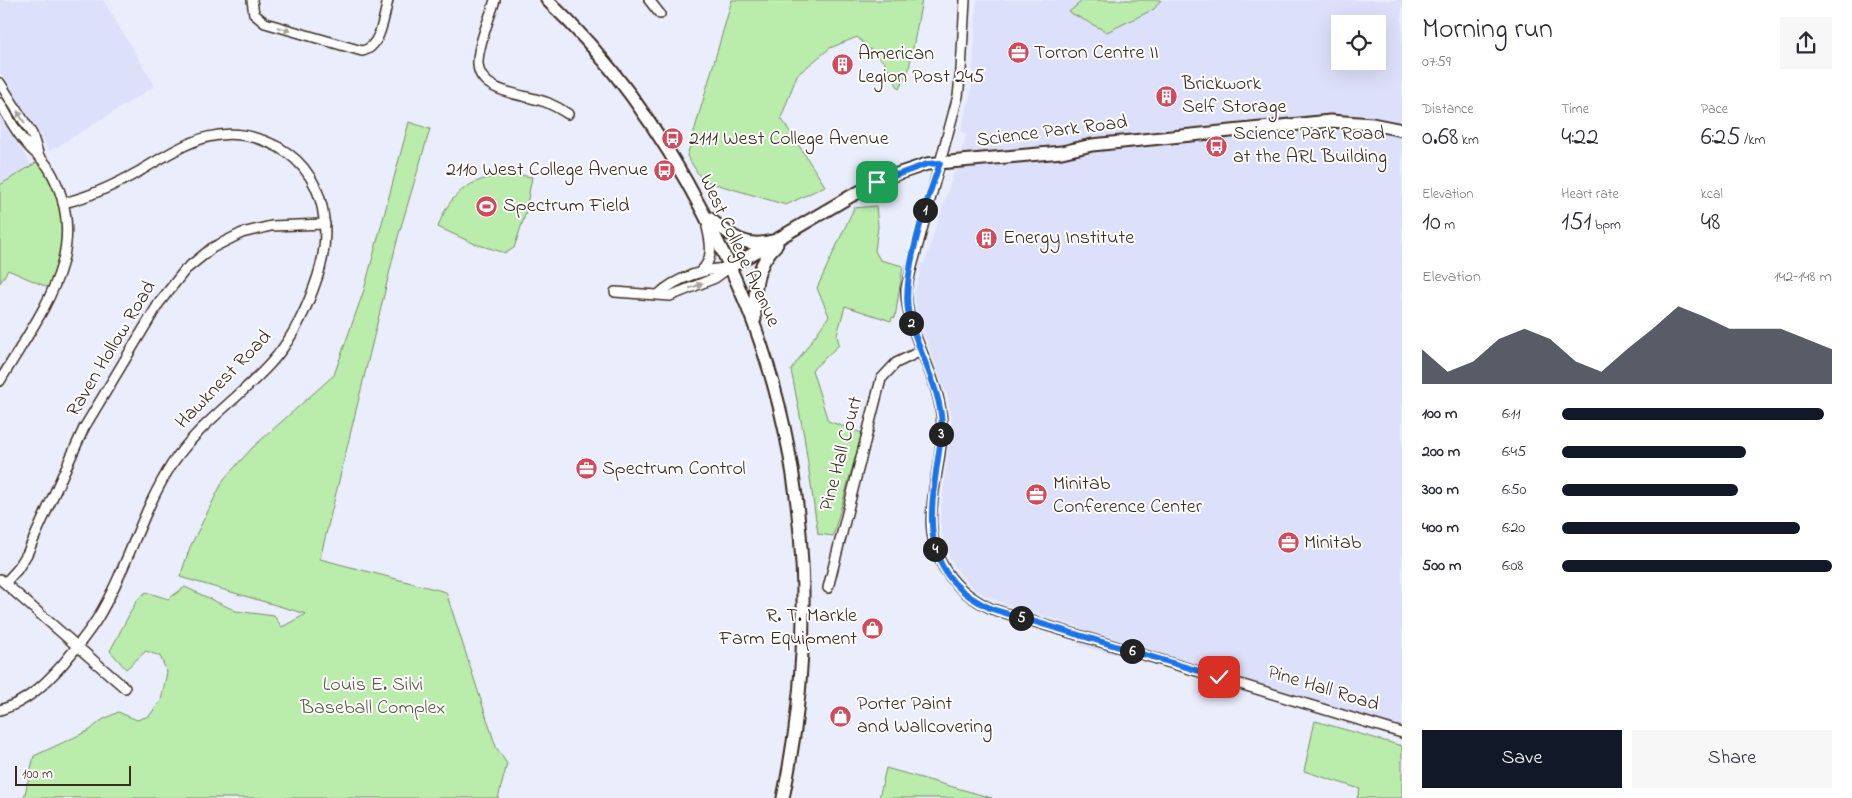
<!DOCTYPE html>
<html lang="en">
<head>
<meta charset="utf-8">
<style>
	body { margin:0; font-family:"Indie Flower",sans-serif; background:#f7f7f7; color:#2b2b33; height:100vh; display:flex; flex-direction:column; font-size:19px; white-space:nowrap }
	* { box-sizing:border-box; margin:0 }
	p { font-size:16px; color:#7c7c81 }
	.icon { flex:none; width:28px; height:28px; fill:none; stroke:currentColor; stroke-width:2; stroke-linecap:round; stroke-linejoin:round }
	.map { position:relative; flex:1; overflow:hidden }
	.sheet { display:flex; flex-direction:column; background:#fff; width:450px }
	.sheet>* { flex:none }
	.controls { position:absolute; left:1331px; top:15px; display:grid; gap:10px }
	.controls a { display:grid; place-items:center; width:55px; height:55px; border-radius:0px; background:#fff; box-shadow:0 5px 20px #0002; font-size:25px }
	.scale { position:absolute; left:15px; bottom:12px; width:116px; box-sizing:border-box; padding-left:5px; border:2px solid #3b2a1e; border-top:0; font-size:14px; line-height:18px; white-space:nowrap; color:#3b2a1e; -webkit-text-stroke:4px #fff; paint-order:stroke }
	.pin { position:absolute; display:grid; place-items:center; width:42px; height:42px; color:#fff; margin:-21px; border-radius:10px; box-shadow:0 2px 8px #0006 }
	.km { position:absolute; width:25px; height:25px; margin:-12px; border-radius:50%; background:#222; color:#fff; font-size:14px; line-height:25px; text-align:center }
	.round { display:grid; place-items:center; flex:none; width:52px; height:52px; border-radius:0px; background:#f7f7f7 }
	.summary { display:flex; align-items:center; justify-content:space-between; height:85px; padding:0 20px }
	h1 { font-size:28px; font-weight:600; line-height:38px }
	.metrics { display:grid; grid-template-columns:repeat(3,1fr); gap:8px; height:85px; padding:5px 20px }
	.metrics div { display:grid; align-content:center }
	.metrics b { font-size:25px; font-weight:600 }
	.metrics small { font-size:14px; font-weight:400 }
	.metrics p { font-size:14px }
	.chart { height:140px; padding:10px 20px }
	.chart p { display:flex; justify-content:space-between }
	.chart svg { width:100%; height:90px; margin-top:5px; fill:#111827; opacity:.7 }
	.cta { display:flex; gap:10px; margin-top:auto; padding:10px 20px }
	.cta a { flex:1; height:58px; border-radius:0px; background:#111827; color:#fff; font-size:20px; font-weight:600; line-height:58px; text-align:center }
	.cta a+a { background:#f7f7f7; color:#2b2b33 }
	ul { padding:0 20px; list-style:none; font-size:16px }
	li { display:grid; grid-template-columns:80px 60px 1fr; align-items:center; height:38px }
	li i { height:12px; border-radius:6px; background:#111827 }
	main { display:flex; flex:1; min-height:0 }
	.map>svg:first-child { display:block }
	.built { fill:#dce0fa; fill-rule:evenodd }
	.green { fill:#baecac; stroke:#7a8b65 }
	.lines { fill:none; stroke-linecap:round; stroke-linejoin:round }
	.minor-casing { stroke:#3b2a1e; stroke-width:12 }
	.major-casing { stroke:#3b2a1e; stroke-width:15 }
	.minor { stroke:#fff; stroke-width:9 }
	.major { stroke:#fff; stroke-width:11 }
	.oneway { fill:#a79f9a }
	.route-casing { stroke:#fff; stroke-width:10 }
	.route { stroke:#1a73e8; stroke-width:6 }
	.labels { text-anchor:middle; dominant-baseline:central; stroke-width:4; stroke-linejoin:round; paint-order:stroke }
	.poi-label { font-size:20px; fill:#3b2a1e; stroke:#fff; text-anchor:start }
	.street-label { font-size:20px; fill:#3b2a1e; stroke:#fff }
	.park-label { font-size:20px; fill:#5b5a42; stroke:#fff }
</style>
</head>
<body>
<main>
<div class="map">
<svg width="1402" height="798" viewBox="0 0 1402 798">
	<rect width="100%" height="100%" fill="#eaedfc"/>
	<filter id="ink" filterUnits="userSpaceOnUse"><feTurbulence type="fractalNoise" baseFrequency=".02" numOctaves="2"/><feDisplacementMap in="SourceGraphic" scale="10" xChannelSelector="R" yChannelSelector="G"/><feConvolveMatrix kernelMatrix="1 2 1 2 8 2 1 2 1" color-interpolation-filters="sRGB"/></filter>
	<g filter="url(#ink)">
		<g class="built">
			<path d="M 0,0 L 103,0 L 155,86 L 50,151 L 0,72 Z"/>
			<path d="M 977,0 L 1402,0 L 1402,733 L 1286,697 L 1081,646 L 1079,627 L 1003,604 L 974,589 L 956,569 L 945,548 L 940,521 L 952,418 L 948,399 L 917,314 L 914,294 L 920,275 L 921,263 L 924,264 L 966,136 L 961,130 L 972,88 ZM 1340,24 L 1378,24 L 1378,61 L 1340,61 Z"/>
			<path d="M 0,115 L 35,171 L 0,193 Z"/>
		</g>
		<g class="green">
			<path d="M 732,0 L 922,0 L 909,69 L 899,89 L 885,63 L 857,37 L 830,48 L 797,75 L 781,118 L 825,186 L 786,205 L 702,180 L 687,156 Z"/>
			<path d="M 1083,0 L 1161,0 L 1154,9 L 1107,32 L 1069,12 Z"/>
			<path d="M 409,122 L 430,129 L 398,237 L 320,559 L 446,592 L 496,747 L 507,764 L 498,798 L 24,798 L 34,756 L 90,730 L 102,720 L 118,712 L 137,720 L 149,716 L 161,701 L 167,672 L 160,656 L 146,651 L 126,669 L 110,651 L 137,600 L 146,592 L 168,599 L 185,587 L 236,611 L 274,616 L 282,627 L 306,614 L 180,577 L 190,547 L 224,479 L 252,448 L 334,375 L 364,290 Z"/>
			<path d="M 42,159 L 51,173 L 65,230 L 54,290 L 8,270 L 0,283 L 0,185 Z"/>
			<path d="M 513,174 L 532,177 L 525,215 L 514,248 L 506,253 L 475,244 L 438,227 C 451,189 474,177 513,174 Z"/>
			<path d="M 876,206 L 878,226 L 875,251 L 880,260 L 903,266 L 895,318 L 892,317 L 891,321 L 845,306 L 837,335 L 839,345 L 812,370 L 828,421 L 862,433 L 833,536 L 818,534 L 804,436 L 791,370 L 829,316 L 817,288 L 854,208 Z"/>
			<path d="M 1315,721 L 1402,746 L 1402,798 L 1357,798 L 1360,789 L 1304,771 Z"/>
			<path d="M 886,768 L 992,798 L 879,798 Z"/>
		</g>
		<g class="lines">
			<defs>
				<g id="minor">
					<path d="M 252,0 L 254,14 L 265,23 L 362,51 C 381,48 384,15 388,0"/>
					<path d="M 495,0 C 490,17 477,47 478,64 C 479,94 527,94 548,103 C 555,106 562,110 568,114"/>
					<path d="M 649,0 L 660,14"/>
					<path d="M 965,0 L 961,70 L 958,96 L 906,289 C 906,331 933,366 940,406 C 951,462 911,518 946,571 C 957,588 973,600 992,609 L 1402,733"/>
					<path d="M 0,83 L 32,134 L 38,153"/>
					<path d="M 0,103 C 8,116 15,131 25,142 C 32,151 41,157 48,167 C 97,248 39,314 0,381"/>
					<path d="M 701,271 C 714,259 711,243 707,227"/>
					<path d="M 615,292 L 670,296 L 715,278 L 730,267"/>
					<path d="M 659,294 C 676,278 706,268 730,268"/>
					<path d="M 0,579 L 125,688"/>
					<path d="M 5,583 L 17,570 L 27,554 L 84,428 L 159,303 L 185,270 L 212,248 L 242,233 L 271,226 L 325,224"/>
					<path d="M 828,588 L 881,379 L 896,363 L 921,351"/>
					<path d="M 0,710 C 27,702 45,684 63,664 C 75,649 87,635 97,619 C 127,570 141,512 172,464 C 199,424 238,399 270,364 C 290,342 304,315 314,287 C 322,266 327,242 324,219 C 321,189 306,162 278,147 C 223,118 186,143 140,171 C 115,185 90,197 63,203"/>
				</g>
				<g id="major">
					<path d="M 547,0 C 612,61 663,135 704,214 C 725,255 745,297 760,341 C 810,487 815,648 783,798"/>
					<path d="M 709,218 C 729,234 744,249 772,241"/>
					<path d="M 730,267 L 851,196 L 891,176 L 927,164 L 1062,152 L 1092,145 L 1330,121 L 1372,124 L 1402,130"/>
					<path d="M 755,319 C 754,289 755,266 777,244"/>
				</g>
			</defs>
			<use href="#minor" class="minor-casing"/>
			<use href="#major" class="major-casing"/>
			<use href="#minor" class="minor"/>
			<use href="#major" class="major"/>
		</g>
		<defs><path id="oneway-solid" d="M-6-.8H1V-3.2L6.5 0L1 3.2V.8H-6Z" transform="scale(1.25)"/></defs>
		<g class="oneway">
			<use href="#oneway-solid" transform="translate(284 29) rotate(16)"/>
			<use href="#oneway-solid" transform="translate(21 117) rotate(-122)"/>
			<use href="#oneway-solid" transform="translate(696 286) rotate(-21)"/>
		</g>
	</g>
	<g class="lines" filter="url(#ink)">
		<defs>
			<path id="route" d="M 877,182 L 927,164 L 940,163 C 927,199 900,280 909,315 C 918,354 942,389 942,429 C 934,500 908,572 992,609 L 1219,677"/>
		</defs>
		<use href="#route" class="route-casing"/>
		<use href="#route" class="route"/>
	</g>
	<defs>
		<symbol id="office-disc" viewBox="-11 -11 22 22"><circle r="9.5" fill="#d1495b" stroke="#fff"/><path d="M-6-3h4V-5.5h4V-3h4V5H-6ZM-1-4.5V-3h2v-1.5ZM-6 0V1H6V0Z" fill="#fff"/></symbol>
		<symbol id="building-disc" viewBox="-11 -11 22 22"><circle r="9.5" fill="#d1495b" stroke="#fff"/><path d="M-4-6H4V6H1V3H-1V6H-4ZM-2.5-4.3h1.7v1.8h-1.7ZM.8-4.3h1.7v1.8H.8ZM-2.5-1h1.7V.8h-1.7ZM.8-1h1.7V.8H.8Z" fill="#fff"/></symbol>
		<symbol id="bus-disc" viewBox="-11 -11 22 22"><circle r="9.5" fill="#d1495b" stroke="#fff"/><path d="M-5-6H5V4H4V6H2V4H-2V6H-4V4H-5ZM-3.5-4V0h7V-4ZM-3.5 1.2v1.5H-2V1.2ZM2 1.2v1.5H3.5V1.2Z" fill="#fff"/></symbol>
		<symbol id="stadium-disc" viewBox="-11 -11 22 22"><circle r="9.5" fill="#d1495b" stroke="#fff"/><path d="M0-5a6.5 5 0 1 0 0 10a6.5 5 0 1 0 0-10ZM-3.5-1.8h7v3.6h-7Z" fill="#fff"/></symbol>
		<symbol id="shop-disc" viewBox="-11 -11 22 22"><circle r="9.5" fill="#d1495b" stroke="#fff"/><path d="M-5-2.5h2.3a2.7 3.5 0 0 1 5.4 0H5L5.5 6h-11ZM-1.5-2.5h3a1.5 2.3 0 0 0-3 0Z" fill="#fff"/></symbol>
	</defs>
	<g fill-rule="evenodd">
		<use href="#office-disc" x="1006" y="40" width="25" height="25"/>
		<use href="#building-disc" x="830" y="52" width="25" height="25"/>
		<use href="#building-disc" x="1154" y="84" width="25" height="25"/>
		<use href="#bus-disc" x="660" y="126" width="25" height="25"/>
		<use href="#bus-disc" x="1204" y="134" width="25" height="25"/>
		<use href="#bus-disc" x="652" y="158" width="25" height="25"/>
		<use href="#stadium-disc" x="474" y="194" width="25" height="25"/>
		<use href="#building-disc" x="974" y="226" width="25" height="25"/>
		<use href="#office-disc" x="574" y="456" width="25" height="25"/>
		<use href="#office-disc" x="1024" y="482" width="25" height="25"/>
		<use href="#office-disc" x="1276" y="530" width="25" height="25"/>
		<use href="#shop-disc" x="860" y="616" width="25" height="25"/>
		<use href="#shop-disc" x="828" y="704" width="25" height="25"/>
	</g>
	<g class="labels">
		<g class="poi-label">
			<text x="1034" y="53">Torron Centre II</text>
			<text x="858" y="54">American<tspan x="858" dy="23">Legion Post 245</tspan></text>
			<text x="1182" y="84">Brickwork<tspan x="1182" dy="23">Self Storage</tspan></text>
			<text x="1233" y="134">Science Park Road<tspan x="1233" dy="23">at the ARL Building</tspan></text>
			<text x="689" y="139">2111 West College Avenue</text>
			<text x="648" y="170" text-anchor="end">2110 West College Avenue</text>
			<text x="503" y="206">Spectrum Field</text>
			<text x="1003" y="238">Energy Institute</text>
			<text x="602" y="469">Spectrum Control</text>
			<text x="1053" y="484">Minitab<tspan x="1053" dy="23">Conference Center</tspan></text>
			<text x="1304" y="543">Minitab</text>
			<text x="857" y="616" text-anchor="end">R. T. Markle<tspan x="857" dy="23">Farm Equipment</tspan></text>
			<text x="857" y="704">Porter Paint<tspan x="857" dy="23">and Wallcovering</tspan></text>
		</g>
		<g class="street-label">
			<text transform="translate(1052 132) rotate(-7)">Science Park Road</text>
			<text transform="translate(739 251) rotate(65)">West College Avenue</text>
			<text transform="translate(112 349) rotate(-59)">Raven Hollow Road</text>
			<text transform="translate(224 380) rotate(-46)">Hawknest Road</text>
			<text transform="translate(842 454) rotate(-75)">Pine Hall Court</text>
			<text transform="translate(1323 689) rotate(17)">Pine Hall Road</text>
		</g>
		<g class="park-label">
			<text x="373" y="685">Louis E. Silvi<tspan x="373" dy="23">Baseball Complex</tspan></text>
		</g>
	</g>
</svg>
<div class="controls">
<a><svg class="icon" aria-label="locate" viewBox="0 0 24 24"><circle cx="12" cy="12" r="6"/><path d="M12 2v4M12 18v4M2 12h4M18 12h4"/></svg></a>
</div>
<div class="scale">100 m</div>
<div class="pin" style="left:877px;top:182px;background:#1e9e55"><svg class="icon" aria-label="arrive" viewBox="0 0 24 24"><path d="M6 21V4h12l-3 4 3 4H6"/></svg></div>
<div class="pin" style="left:1219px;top:677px;background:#d93025"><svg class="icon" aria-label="check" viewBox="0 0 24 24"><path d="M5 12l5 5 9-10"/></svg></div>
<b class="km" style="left:925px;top:210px">1</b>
<b class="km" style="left:911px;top:323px">2</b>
<b class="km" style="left:941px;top:434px">3</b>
<b class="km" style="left:935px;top:549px">4</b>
<b class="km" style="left:1021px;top:618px">5</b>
<b class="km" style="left:1132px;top:651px">6</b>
</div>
<section class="sheet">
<div class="summary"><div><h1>Morning run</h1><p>07:59</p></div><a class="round"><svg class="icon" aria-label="share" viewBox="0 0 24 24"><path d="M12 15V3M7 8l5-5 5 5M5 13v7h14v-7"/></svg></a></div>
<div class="metrics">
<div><p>Distance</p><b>0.68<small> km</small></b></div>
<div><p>Time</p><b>4:22</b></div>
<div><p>Pace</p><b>6:25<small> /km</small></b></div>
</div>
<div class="metrics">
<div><p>Elevation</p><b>10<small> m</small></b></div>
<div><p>Heart rate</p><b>151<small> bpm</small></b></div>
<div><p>kcal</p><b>48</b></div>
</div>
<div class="chart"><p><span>Elevation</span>142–148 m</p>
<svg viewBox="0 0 160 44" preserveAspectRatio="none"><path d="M0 44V27L10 38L20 33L30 22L40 17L50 22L60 33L70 38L80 27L90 17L100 6L110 11L120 17L130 17L140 17L150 22L160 27V44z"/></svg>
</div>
<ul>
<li><b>100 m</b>6:11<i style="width:97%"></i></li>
<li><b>200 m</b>6:45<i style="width:68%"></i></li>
<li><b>300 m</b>6:50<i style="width:65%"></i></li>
<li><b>400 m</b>6:20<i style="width:88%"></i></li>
<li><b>500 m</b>6:08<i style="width:100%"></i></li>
</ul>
<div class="cta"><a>Save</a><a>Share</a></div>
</section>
</main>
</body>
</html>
